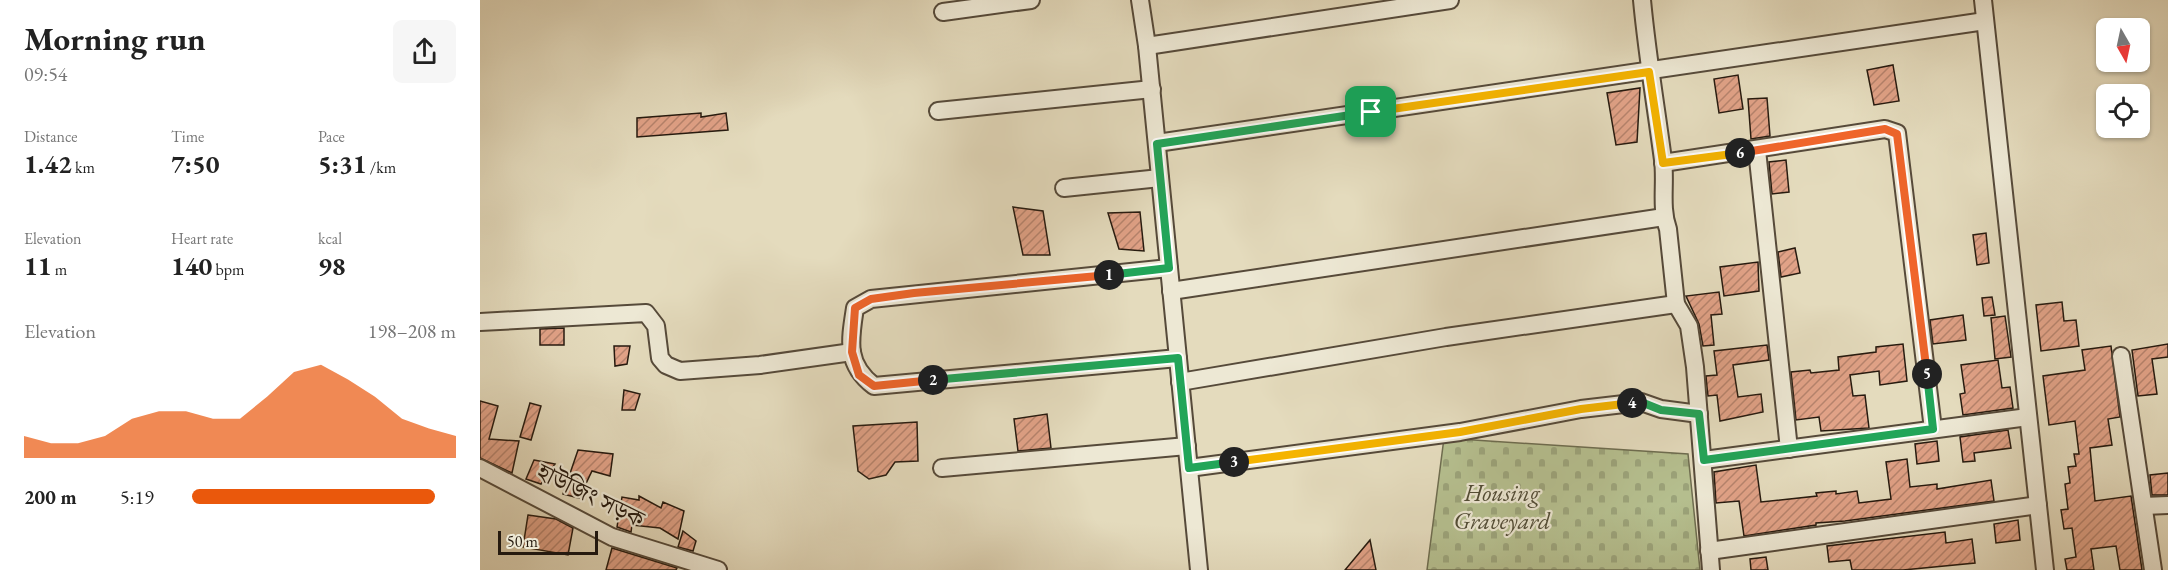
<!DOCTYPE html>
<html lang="en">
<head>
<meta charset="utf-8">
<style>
	body { margin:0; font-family:"EB Garamond","Noto Serif Bengali",serif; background:#f6f6f6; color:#222; height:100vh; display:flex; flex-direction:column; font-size:22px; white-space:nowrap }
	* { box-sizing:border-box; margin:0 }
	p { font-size:20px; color:#767676 }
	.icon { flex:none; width:33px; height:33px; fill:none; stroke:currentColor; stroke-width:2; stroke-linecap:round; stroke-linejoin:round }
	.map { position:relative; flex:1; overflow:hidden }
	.drawer { display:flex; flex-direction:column; background:#fff; width:480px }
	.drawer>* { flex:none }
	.needle { width:39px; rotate:171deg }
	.buttons { position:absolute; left:1616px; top:18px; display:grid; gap:12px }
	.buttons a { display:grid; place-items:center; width:54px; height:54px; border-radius:9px; background:#fff; box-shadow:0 2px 4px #0004; font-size:30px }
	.scale { position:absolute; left:18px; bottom:15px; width:100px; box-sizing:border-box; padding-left:6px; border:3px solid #261a0f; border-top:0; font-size:16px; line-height:21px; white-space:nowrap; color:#261a0f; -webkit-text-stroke:4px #ede8d4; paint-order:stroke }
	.pin { position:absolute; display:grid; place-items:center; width:51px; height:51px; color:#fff; margin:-26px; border-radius:12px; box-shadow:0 3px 9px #0006 }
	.km { position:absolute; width:30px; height:30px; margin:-15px; border-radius:50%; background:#222; color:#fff; font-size:16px; line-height:30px; text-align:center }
	.round { display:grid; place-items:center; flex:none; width:63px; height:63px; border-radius:9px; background:#f6f6f6 }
	.head { display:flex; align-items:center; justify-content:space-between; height:102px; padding:0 24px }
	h1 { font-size:33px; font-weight:700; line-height:45px }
	.figures { display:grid; grid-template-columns:repeat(3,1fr); gap:9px; height:102px; padding:6px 24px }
	.figures div { display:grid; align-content:center }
	.figures b { font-size:26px; font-weight:700 }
	.figures small { font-size:16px; font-weight:400 }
	.figures p { font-size:16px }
	.chart { height:168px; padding:12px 24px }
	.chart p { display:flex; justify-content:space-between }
	.chart svg { width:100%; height:108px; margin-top:6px; fill:#ea580c; opacity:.7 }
	ul { padding:0 24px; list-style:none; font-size:20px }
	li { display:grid; grid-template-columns:96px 72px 1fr; align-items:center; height:45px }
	li i { height:15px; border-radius:8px; background:#ea580c }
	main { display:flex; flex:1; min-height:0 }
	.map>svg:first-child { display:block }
	.cemetery { fill:url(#cemetery-stones); stroke:#6e6d50; stroke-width:1.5 }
	.building { fill:url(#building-hatch); stroke:#261a0f; stroke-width:1.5 }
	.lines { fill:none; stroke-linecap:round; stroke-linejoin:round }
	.minor-casing { stroke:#564a3a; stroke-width:20 }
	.minor { stroke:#ede8d4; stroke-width:16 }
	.split-1-casing { stroke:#fff; stroke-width:12 }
	.split-2-casing { stroke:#fff; stroke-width:12 }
	.split-3-casing { stroke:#fff; stroke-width:12 }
	.split-4-casing { stroke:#fff; stroke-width:12 }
	.split-5-casing { stroke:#fff; stroke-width:12 }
	.split-6-casing { stroke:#fff; stroke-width:12 }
	.split-7-casing { stroke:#fff; stroke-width:12 }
	.split-1 { stroke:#22a559; stroke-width:8 }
	.split-2 { stroke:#f0652b; stroke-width:8 }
	.split-3 { stroke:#22a559; stroke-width:8 }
	.split-4 { stroke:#f5b400; stroke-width:8 }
	.split-5 { stroke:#22a559; stroke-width:8 }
	.split-6 { stroke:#f0652b; stroke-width:8 }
	.split-7 { stroke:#f5b400; stroke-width:8 }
	.labels { text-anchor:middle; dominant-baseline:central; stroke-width:4.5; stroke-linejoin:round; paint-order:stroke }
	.park-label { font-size:24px; font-style:italic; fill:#514c36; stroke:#ede8d4 }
	.street-label { font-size:24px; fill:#261a0f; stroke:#ede8d4 }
</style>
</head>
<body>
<main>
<section class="drawer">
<div class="head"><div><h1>Morning run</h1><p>09:54</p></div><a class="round"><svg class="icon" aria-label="share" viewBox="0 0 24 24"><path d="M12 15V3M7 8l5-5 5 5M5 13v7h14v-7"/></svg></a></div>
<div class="figures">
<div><p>Distance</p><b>1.42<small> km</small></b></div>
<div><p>Time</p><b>7:50</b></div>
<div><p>Pace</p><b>5:31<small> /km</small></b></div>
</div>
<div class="figures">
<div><p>Elevation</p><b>11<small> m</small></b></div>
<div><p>Heart rate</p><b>140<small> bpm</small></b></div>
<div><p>kcal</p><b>98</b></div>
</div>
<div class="chart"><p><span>Elevation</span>198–208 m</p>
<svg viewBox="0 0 160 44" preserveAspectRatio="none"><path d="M0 44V35L10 38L20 38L30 35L40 28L50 25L60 25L70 28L80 28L90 19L100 9L110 6L120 12L130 19L140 28L150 32L160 35V44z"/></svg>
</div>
<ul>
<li><b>200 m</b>5:19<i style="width:92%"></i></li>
</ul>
</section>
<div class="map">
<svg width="1688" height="570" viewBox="0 0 1688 570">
	<defs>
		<pattern id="cemetery-stones" width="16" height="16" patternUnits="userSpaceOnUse" patternTransform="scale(1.5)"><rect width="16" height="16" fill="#b6c090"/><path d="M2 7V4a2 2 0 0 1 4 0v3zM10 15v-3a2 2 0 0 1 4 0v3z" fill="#9ca47b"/></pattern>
		<pattern id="building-hatch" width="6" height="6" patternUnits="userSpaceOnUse" patternTransform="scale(1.5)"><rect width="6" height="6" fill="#e1a287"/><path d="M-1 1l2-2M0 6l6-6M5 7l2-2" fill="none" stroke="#b6836d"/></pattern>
	</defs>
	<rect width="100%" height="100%" fill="#e4dbbd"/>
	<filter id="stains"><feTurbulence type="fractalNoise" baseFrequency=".00333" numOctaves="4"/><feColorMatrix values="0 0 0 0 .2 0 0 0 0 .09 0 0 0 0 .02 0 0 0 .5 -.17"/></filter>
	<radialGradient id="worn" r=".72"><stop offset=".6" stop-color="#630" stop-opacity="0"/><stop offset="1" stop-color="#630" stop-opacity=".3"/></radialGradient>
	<path class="cemetery" d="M 964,438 L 1208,454 L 1220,570 L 947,570 Z"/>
	<g class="building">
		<path d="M 1413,65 L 1419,101 L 1394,105 L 1387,70 Z"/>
		<path d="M 1258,75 L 1263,109 L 1239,113 L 1234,79 Z"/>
		<path d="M 1160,88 L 1157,142 L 1136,145 L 1127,93 Z"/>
		<path d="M 1287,98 L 1290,136 L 1271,139 L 1268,99 Z"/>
		<path d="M 221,113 L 221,117 L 246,113 L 248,130 L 157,137 L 157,118 Z"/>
		<path d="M 1306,160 L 1309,192 L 1292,194 L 1289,162 Z"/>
		<path d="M 533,207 L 563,211 L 570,255 L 543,255 Z"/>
		<path d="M 660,212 L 664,251 L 639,249 L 628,213 Z"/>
		<path d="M 1506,233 L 1509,263 L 1497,265 L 1493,235 Z"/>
		<path d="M 1315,248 L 1320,273 L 1301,277 L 1298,252 Z"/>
		<path d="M 1278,262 L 1279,291 L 1244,296 L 1240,267 Z"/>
		<path d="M 1239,292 L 1242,314 L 1231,315 L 1234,345 L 1223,346 L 1219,324 L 1206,296 Z"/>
		<path d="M 1512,297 L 1515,315 L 1504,316 L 1502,298 Z"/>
		<path d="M 1582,302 L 1584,321 L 1596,320 L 1599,346 L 1561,351 L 1556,305 Z"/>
		<path d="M 1483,315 L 1486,340 L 1453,344 L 1450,320 Z"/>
		<path d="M 1525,316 L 1531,357 L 1515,359 L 1511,318 Z"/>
		<path d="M 84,328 L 84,345 L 60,345 L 60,329 Z"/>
		<path d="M 1423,344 L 1427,381 L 1400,385 L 1399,371 L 1370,375 L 1373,396 L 1385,395 L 1389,428 L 1341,431 L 1339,417 L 1316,420 L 1311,372 L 1330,370 L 1331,373 L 1359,370 L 1358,357 L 1396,352 L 1396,347 Z"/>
		<path d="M 1688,344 L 1688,357 L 1672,359 L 1677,394 L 1658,396 L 1652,350 Z"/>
		<path d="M 1287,345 L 1289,360 L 1253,365 L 1258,397 L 1281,394 L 1283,412 L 1240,421 L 1237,395 L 1228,396 L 1227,387 L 1226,376 L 1237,375 L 1234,351 Z"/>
		<path d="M 134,346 L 150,346 L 147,364 L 135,366 Z"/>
		<path d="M 1631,346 L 1640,417 L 1628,419 L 1632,445 L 1610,448 L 1615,501 L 1651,496 L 1662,570 L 1640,570 L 1636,546 L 1611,549 L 1614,570 L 1587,570 L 1585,559 L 1596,557 L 1592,528 L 1584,529 L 1581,510 L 1588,509 L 1585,484 L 1590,483 L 1588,467 L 1596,466 L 1594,454 L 1599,454 L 1595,421 L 1569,425 L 1563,376 L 1605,370 L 1602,350 Z"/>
		<path d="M 1518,360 L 1522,388 L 1530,387 L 1533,408 L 1483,415 L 1480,394 L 1485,393 L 1481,365 Z"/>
		<path d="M 144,390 L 160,394 L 155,410 L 142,410 Z"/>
		<path d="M 0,401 L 18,406 L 9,439 L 39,441 L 32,473 L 0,458 Z"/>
		<path d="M 50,403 L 61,406 L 51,440 L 40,437 Z"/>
		<path d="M 567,414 L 571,448 L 538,451 L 534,419 Z"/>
		<path d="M 437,422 L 438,461 L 415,462 L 406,475 L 389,479 L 378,471 L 373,426 Z"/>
		<path d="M 1528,430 L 1531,448 L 1494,453 L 1495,461 L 1483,462 L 1480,437 Z"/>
		<path d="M 1457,441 L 1459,461 L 1437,464 L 1435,444 Z"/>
		<path d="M 98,450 L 133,454 L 130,476 L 112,471 L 99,498 L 83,494 Z"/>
		<path d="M 1427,459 L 1430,487 L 1457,484 L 1457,489 L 1511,480 L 1514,501 L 1365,521 L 1336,523 L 1336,525 L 1264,536 L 1259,501 L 1236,503 L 1234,472 L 1276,465 L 1281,502 L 1337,496 L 1336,493 L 1356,491 L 1356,494 L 1377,491 L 1379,503 L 1411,499 L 1406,462 Z"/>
		<path d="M 54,460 L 75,464 L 61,484 L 46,479 Z"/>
		<path d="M 1688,473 L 1688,495 L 1672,495 L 1670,475 Z"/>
		<path d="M 159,496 L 181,508 L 183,502 L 204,511 L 198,539 L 180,528 L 152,525 L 151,532 L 137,527 L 142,497 L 159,500 Z"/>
		<path d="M 48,515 L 76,519 L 93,528 L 88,555 L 43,547 Z"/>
		<path d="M 1538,520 L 1540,540 L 1516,543 L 1514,524 Z"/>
		<path d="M 203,531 L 216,541 L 213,551 L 198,547 Z"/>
		<path d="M 1465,532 L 1466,543 L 1492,539 L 1495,563 L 1423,570 L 1372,570 L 1370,560 L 1349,562 L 1347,546 Z"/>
		<path d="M 890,540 L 896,570 L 865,570 Z"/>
		<path d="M 132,548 L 197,568 L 196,570 L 126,570 Z"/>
		<path d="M 1286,557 L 1288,570 L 1271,570 L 1270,559 Z"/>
	</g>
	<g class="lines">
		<defs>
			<g id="minor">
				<path d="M 660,0 L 667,46 L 719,570"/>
				<path d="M 1162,0 C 1167,54 1176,107 1183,160 C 1186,183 1180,207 1188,229 L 1196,304 L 1209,326 L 1215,367 L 1231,570"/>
				<path d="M 1503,0 L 1565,570"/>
				<path d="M 463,12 L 551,0"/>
				<path d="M 667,46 L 970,0"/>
				<path d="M 458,111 L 672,89"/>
				<path d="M 677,143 L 1505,21"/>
				<path d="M 1277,150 L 1309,449"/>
				<path d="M 1183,163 L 1405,129 L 1417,133 L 1453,429"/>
				<path d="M 584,188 L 680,178"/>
				<path d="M 689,268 L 391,299 L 375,308 C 370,340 365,364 394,386 L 698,358"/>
				<path d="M 691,291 L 1184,217"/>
				<path d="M 0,322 L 166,313 L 176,326 L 180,358 L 186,365 L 200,371 L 280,365 L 372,352"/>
				<path d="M 1641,356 L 1673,570"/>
				<path d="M 700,382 L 966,337 L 1196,304"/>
				<path d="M 1224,460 L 1548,417"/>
				<path d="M 0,468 L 132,537 L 238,570"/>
				<path d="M 462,468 L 707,446"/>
				<path d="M 709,468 L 980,432 L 1101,409 L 1161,402 L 1181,409 L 1219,414"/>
				<path d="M 1664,506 L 1688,505"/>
				<path d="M 1229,551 L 1558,505"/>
			</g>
		</defs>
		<use href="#minor" class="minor-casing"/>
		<use href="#minor" class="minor"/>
	</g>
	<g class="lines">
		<defs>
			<path id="split-1" d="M 629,275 L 689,268 L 677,144 L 891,112"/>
			<path id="split-2" d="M 453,380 L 394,386 L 379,375 L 372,352 L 375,308 L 391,299 L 434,293 L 629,275"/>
			<path id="split-3" d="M 453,380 L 698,358 L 709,468 L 754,462"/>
			<path id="split-4" d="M 754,462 L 980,432 L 1101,409 L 1152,403"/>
			<path id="split-5" d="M 1152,403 L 1161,402 L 1181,410 L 1219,414 L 1224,460 L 1453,429 L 1447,374"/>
			<path id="split-6" d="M 1260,153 L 1405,129 L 1417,134 L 1447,374"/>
			<path id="split-7" d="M 891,112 L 1169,72 L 1183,163 L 1260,153"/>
		</defs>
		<use href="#split-1" class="split-1-casing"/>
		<use href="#split-2" class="split-2-casing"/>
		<use href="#split-3" class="split-3-casing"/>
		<use href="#split-4" class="split-4-casing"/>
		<use href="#split-5" class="split-5-casing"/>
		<use href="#split-6" class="split-6-casing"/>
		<use href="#split-7" class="split-7-casing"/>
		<use href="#split-1" class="split-1"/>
		<use href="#split-2" class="split-2"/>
		<use href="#split-3" class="split-3"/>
		<use href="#split-4" class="split-4"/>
		<use href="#split-5" class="split-5"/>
		<use href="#split-6" class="split-6"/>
		<use href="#split-7" class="split-7"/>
	</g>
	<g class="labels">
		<g class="park-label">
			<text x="1022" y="492">Housing<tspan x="1022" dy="28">Graveyard</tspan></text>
		</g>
		<g class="street-label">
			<text transform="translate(111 495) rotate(26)">হাউজিং সড়ক</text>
		</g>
	</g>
	<rect width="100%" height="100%" filter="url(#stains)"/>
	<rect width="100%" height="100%" fill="url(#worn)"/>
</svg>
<div class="buttons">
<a><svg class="needle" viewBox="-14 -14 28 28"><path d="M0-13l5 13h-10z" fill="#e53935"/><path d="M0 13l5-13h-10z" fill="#767676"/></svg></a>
<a><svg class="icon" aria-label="locate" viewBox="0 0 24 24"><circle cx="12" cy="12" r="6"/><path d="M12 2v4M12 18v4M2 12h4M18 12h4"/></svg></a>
</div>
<div class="scale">50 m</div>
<div class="pin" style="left:891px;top:112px;background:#1e9e55"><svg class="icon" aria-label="arrive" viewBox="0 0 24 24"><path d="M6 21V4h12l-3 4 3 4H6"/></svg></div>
<b class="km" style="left:629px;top:275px">1</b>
<b class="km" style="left:453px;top:380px">2</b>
<b class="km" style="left:754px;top:462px">3</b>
<b class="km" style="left:1152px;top:403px">4</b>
<b class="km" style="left:1447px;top:374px">5</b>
<b class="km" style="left:1260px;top:153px">6</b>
</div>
</main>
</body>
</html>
